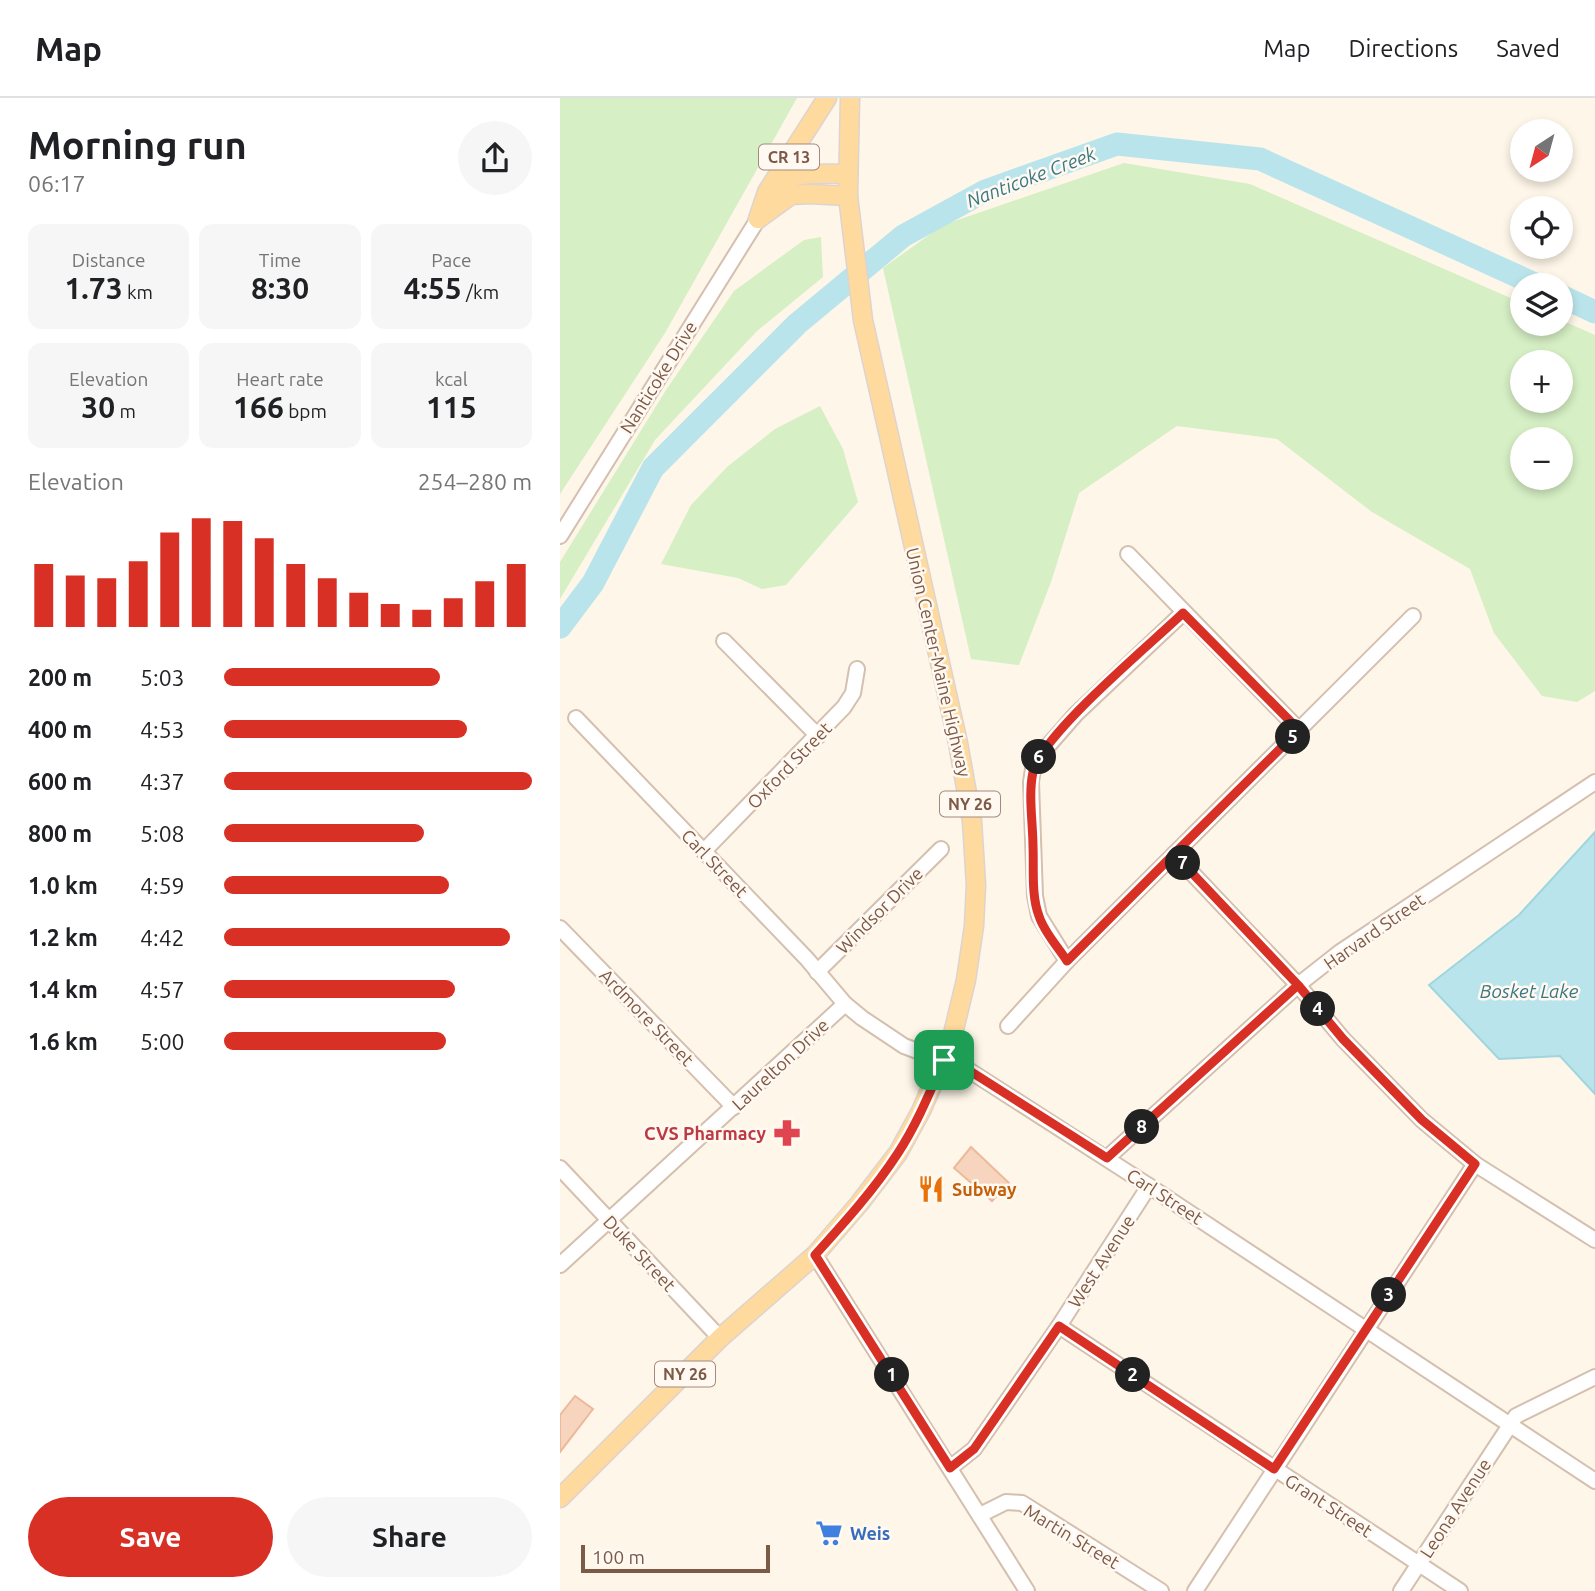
<!DOCTYPE html>
<html lang="en">
<head>
<meta charset="utf-8">
<style>
	body { margin:0; font-family:Ubuntu,sans-serif; background:#f6f6f6; color:#202124; height:100vh; display:flex; flex-direction:column; font-size:26px; white-space:nowrap }
	* { box-sizing:border-box; margin:0 }
	p { font-size:23px; color:#757577 }
	.icon { flex:none; width:38px; height:38px; fill:none; stroke:currentColor; stroke-width:2; stroke-linecap:round; stroke-linejoin:round }
	.map { position:relative; flex:1; overflow:hidden }
	.panel { display:flex; flex-direction:column; background:#fff; width:560px }
	.panel>* { flex:none }
	.needle { width:46px; rotate:216deg }
	.fabs { position:absolute; left:950px; top:21px; display:grid; gap:14px }
	.fabs a { display:grid; place-items:center; width:63px; height:63px; border-radius:50%; background:#fff; box-shadow:0 4px 10px #0003; font-size:35px }
	.scale { position:absolute; left:21px; bottom:18px; width:189px; box-sizing:border-box; padding-left:7px; border:4px solid #7d5a48; border-top:0; font-size:19px; line-height:24px; white-space:nowrap; color:#7d5a48; -webkit-text-stroke:5px #fff9f1; paint-order:stroke }
	.pin { position:absolute; display:grid; place-items:center; width:60px; height:60px; color:#fff; margin:-30px; border-radius:14px; box-shadow:0 4px 10px #0006 }
	.km { position:absolute; width:35px; height:35px; margin:-18px; border-radius:50%; background:#222; color:#fff; font-size:19px; line-height:35px; text-align:center }
	.round { display:grid; place-items:center; flex:none; width:74px; height:74px; border-radius:37px; background:#f6f6f6 }
	.head { display:flex; align-items:center; justify-content:space-between; height:119px; padding:0 28px }
	h1 { font-size:38px; font-weight:700; line-height:52px }
	.metrics { display:grid; grid-template-columns:repeat(3,1fr); gap:10px; height:119px; padding:7px 28px }
	.metrics div { display:grid; align-content:center; border-radius:14px; background:#f6f6f6; text-align:center }
	.metrics b { font-size:30px; font-weight:700 }
	.metrics small { font-size:19px; font-weight:400 }
	.metrics p { font-size:19px }
	.chart { height:196px; padding:14px 28px }
	.chart p { display:flex; justify-content:space-between }
	.chart svg { width:100%; height:126px; margin-top:7px; stroke:#d93025; stroke-width:6 }
	.action { display:flex; gap:14px; margin-top:auto; padding:14px 28px }
	.action a { flex:1; height:80px; border-radius:42px; background:#d93025; color:#fff; font-size:28px; font-weight:700; line-height:80px; text-align:center }
	.action a+a { background:#f6f6f6; color:#202124 }
	ul { padding:0 28px; list-style:none; font-size:23px }
	li { display:grid; grid-template-columns:112px 84px 1fr; align-items:center; height:52px }
	li i { height:18px; border-radius:9px; background:#d93025 }
	header { display:flex; align-items:center; gap:42px; box-sizing:border-box; height:98px; padding:0 35px; background:#fff; border-bottom:2px solid #e0e0e0 }
	header strong { font-size:33px }
	nav { display:flex; gap:38px; margin-inline-start:auto; font-size:24px }
	main { display:flex; flex:1; min-height:0 }
	.map>svg:first-child { display:block }
	.green { fill:#d6efc4; fill-rule:evenodd }
	.water { fill:#bae4eb; stroke:#9fd5de; stroke-width:2 }
	.lines { fill:none; stroke-linecap:round; stroke-linejoin:round }
	.river { stroke:#bae4eb; stroke-width:23 }
	.building { fill:#f7d4bd; stroke:#ecb99b; stroke-width:2 }
	.minor-casing { stroke:#d5bfaf; stroke-width:18 }
	.major-casing { stroke:#ddd4cf; stroke-width:21 }
	.minor { stroke:#fff; stroke-width:14 }
	.major { stroke:#ffda9f; stroke-width:18 }
	.route-casing { stroke:#fff; stroke-width:14 }
	.route { stroke:#d93025; stroke-width:9 }
	.labels { text-anchor:middle; dominant-baseline:central; stroke-width:5; stroke-linejoin:round; paint-order:stroke }
	.shield { fill:#fff9f1; stroke:#a48a7b; stroke-width:2 }
	.shield-label { font-size:16px; font-weight:bold; fill:#7d5a48 }
	.street-label { font-size:18px; fill:#7d5a48; stroke:#fff9f1 }
	.health-label { font-size:18px; font-weight:bold; fill:#be3a42; stroke:#fff9f1; text-anchor:end }
	.food-label { font-size:18px; font-weight:bold; fill:#c56008; stroke:#fff9f1; text-anchor:start }
	.shop-label { font-size:18px; font-weight:bold; fill:#366cbe; stroke:#fff9f1; text-anchor:start }
	.water-label { font-size:19px; font-style:italic; fill:#3a7883; stroke:#fff9f1 }
</style>
</head>
<body>
<header>
<strong>Map</strong>
<nav><a>Map</a><a>Directions</a><a>Saved</a></nav>
</header>
<main>
<section class="panel">
<div class="head"><div><h1>Morning run</h1><p>06:17</p></div><a class="round"><svg class="icon" aria-label="share" viewBox="0 0 24 24"><path d="M12 15V3M7 8l5-5 5 5M5 13v7h14v-7"/></svg></a></div>
<div class="metrics">
<div><p>Distance</p><b>1.73<small> km</small></b></div>
<div><p>Time</p><b>8:30</b></div>
<div><p>Pace</p><b>4:55<small> /km</small></b></div>
</div>
<div class="metrics">
<div><p>Elevation</p><b>30<small> m</small></b></div>
<div><p>Heart rate</p><b>166<small> bpm</small></b></div>
<div><p>kcal</p><b>115</b></div>
</div>
<div class="chart"><p><span>Elevation</span>254–280 m</p>
<svg viewBox="0 0 160 44" preserveAspectRatio="none"><path d="M5 44V22M15 44V26M25 44V27M35 44V21M45 44V11M55 44V6M65 44V7M75 44V13M85 44V22M95 44V27M105 44V32M115 44V36M125 44V38M135 44V34M145 44V28M155 44V22"/></svg>
</div>
<ul>
<li><b>200 m</b>5:03<i style="width:70%"></i></li>
<li><b>400 m</b>4:53<i style="width:79%"></i></li>
<li><b>600 m</b>4:37<i style="width:100%"></i></li>
<li><b>800 m</b>5:08<i style="width:65%"></i></li>
<li><b>1.0 km</b>4:59<i style="width:73%"></i></li>
<li><b>1.2 km</b>4:42<i style="width:93%"></i></li>
<li><b>1.4 km</b>4:57<i style="width:75%"></i></li>
<li><b>1.6 km</b>5:00<i style="width:72%"></i></li>
</ul>
<div class="action"><a>Save</a><a>Share</a></div>
</section>
<div class="map">
<svg width="1035" height="1493" viewBox="0 0 1035 1493">
	<rect width="100%" height="100%" fill="#fef6e8"/>
	<g class="green">
		<path d="M 0,0 L 237,0 L 105,235 L 0,396 Z"/>
		<path d="M 564,65 L 690,86 L 962,205 L 962,226 L 1001,226 L 1001,222 L 1035,237 L 1035,593 L 1017,604 L 982,598 L 934,535 L 910,471 L 812,414 L 717,341 L 617,328 L 519,395 L 491,484 L 459,567 L 411,561 L 323,170 L 383,127 ZM 1001,264 L 1001,303 L 962,303 L 962,264 ZM 1001,341 L 1001,380 L 962,380 L 962,341 Z"/>
		<path d="M 261,139 L 263,179 L 197,233 L 95,342 L 0,501 L 0,464 L 106,292 L 174,193 L 244,142 Z"/>
		<path d="M 260,308 L 283,351 L 298,404 L 226,487 L 202,491 L 178,480 L 101,466 L 131,407 L 167,369 L 215,331 Z"/>
	</g>
	<path class="water" d="M 1035,734 L 1035,996 L 1000,958 L 939,961 L 869,887 L 959,817 Z"/>
	<g class="lines">
		<g class="river">
			<path d="M 1001,198 L 1035,214"/>
			<path d="M 0,529 L 33,485 L 93,370 L 237,226 L 343,138 L 425,93 L 557,46 L 700,61 L 977,187"/>
		</g>
	</g>
	<g class="building">
		<path d="M 411,1049 L 449,1085 L 432,1103 L 394,1070 Z"/>
		<path d="M 15,1298 L 33,1311 L 0,1354 L 0,1317 Z"/>
	</g>
	<g class="lines">
		<defs>
			<g id="minor">
				<path d="M 0,438 L 198,121"/>
				<path d="M 568,456 L 739,632"/>
				<path d="M 164,543 L 258,638"/>
				<path d="M 16,620 L 247,861 L 285,906 L 302,920 L 344,948 L 410,973 L 589,1088 L 1035,1383"/>
				<path d="M 144,753 L 284,609 L 293,595 L 297,571"/>
				<path d="M 614,756 L 738,887 L 783,941 L 862,1022 L 915,1066 L 1035,1142"/>
				<path d="M 0,830 L 174,1009"/>
				<path d="M 507,863 L 479,818 L 475,798 L 471,684 L 473,671 L 481,656 L 516,616 L 623,515"/>
				<path d="M 257,874 L 381,751"/>
				<path d="M 448,928 L 507,863 L 853,518"/>
				<path d="M 547,1060 L 738,887 L 780,854 L 1035,684"/>
				<path d="M 0,1070 L 160,1240"/>
				<path d="M 255,1157 L 467,1493"/>
				<path d="M 0,1167 L 285,906"/>
				<path d="M 499,1228 L 900,1493"/>
				<path d="M 390,1370 L 414,1351 L 499,1228 L 589,1088"/>
				<path d="M 420,1417 L 446,1404 L 462,1405 L 601,1493"/>
				<path d="M 635,1493 L 915,1066"/>
				<path d="M 841,1493 L 956,1318 L 1035,1279"/>
			</g>
			<g id="major">
				<path d="M 211,90 C 233,72 261,76 288,76"/>
				<path d="M 198,121 L 207,94 L 267,0"/>
				<path d="M 198,121 L 231,97 L 249,96 L 288,98"/>
				<path d="M 0,1400 L 160,1240 L 255,1157 L 299,1106 L 338,1055 L 361,1013 L 391,944 L 406,882 L 414,828 L 416,787 L 412,723 L 398,645 L 303,222 L 288,98 L 290,0"/>
			</g>
		</defs>
		<use href="#minor" class="minor-casing"/>
		<use href="#major" class="major-casing"/>
		<use href="#minor" class="minor"/>
		<use href="#major" class="major"/>
	</g>
	<g class="lines">
		<defs>
			<path id="route" d="M 384,962 C 370,994 357,1026 338,1055 C 314,1092 284,1125 255,1157 L 390,1370 L 414,1351 L 499,1228 L 714,1371 L 915,1066 L 862,1022 L 783,941 L 738,887 L 614,756 L 739,632 L 623,515 C 592,545 481,637 473,674 C 468,697 473,725 473,749 C 474,770 471,797 479,818 C 484,834 498,849 507,863 L 614,756 L 738,887 L 547,1060 L 410,973 L 384,962"/>
		</defs>
		<use href="#route" class="route-casing"/>
		<use href="#route" class="route"/>
	</g>
	<defs>
		<symbol id="pharmacy-bare" viewBox="-9 -9 18 18"><path d="M-2-6h4v4h4v4h-4v4h-4v-4h-4v-4h4Z" fill="#e0444e" stroke="#fff9f1" stroke-width="2.5" paint-order="stroke"/></symbol>
		<symbol id="restaurant-bare" viewBox="-9 -9 18 18"><path d="M-5-6h1v4h1v-4h1v4h1v-4h1v5L-1.5 .5V6h-2V.5L-5-1ZM5-6V6H3V1.5H1.5Q1.5-4 5-6Z" fill="#e8710a" stroke="#fff9f1" stroke-width="2.5" paint-order="stroke"/></symbol>
		<symbol id="supermarket-bare" viewBox="-9 -9 18 18"><path d="M-6-5.5h2.5l.6 2H6L4.5 2H-2.5L-4.4-4H-6ZM-1.5 3.2a1.3 1.3 0 1 0 .1 0ZM3 3.2a1.3 1.3 0 1 0 .1 0Z" fill="#3f7fe0" stroke="#fff9f1" stroke-width="2.5" paint-order="stroke"/></symbol>
	</defs>
	<g fill-rule="evenodd">
		<use href="#pharmacy-bare" x="208" y="1016" width="38" height="38"/>
		<use href="#restaurant-bare" x="352" y="1072" width="38" height="38"/>
		<use href="#supermarket-bare" x="250" y="1416" width="38" height="38"/>
	</g>
	<g class="labels">
		<g class="shield">
			<rect x="199" y="46.5" width="60" height="25" rx="5"/>
			<rect x="380" y="693.5" width="60" height="25" rx="5"/>
			<rect x="95" y="1263.5" width="60" height="25" rx="5"/>
		</g>
		<g class="shield-label">
			<text x="229" y="59">CR 13</text>
			<text x="410" y="706">NY 26</text>
			<text x="125" y="1276">NY 26</text>
		</g>
		<g class="street-label">
			<text transform="translate(98 279) rotate(-58)">Nanticoke Drive</text>
			<text transform="translate(379 564) rotate(77)">Union Center-Maine Highway</text>
			<text transform="translate(229 667) rotate(-46)">Oxford Street</text>
			<text transform="translate(155 765) rotate(46)">Carl Street</text>
			<text transform="translate(319 812) rotate(-45)">Windsor Drive</text>
			<text transform="translate(814 833) rotate(-35)">Harvard Street</text>
			<text transform="translate(87 919) rotate(46)">Ardmore Street</text>
			<text transform="translate(220 966) rotate(-43)">Laurelton Drive</text>
			<text transform="translate(605 1098) rotate(33)">Carl Street</text>
			<text transform="translate(80 1155) rotate(47)">Duke Street</text>
			<text transform="translate(541 1163) rotate(-57)">West Avenue</text>
			<text transform="translate(769 1407) rotate(33)">Grant Street</text>
			<text transform="translate(895 1410) rotate(-57)">Leona Avenue</text>
			<text transform="translate(512 1438) rotate(31)">Martin Street</text>
		</g>
		<g class="health-label">
			<text x="206" y="1035">CVS Pharmacy</text>
		</g>
		<g class="food-label">
			<text x="392" y="1091">Subway</text>
		</g>
		<g class="shop-label">
			<text x="290" y="1435">Weis</text>
		</g>
		<g class="water-label">
			<text transform="translate(471 79) rotate(-21)">Nanticoke Creek</text>
			<text x="969" y="893">Bosket Lake</text>
		</g>
	</g>
</svg>
<div class="fabs">
<a><svg class="needle" viewBox="-14 -14 28 28"><path d="M0-13l5 13h-10z" fill="#e53935"/><path d="M0 13l5-13h-10z" fill="#757577"/></svg></a>
<a><svg class="icon" aria-label="locate" viewBox="0 0 24 24"><circle cx="12" cy="12" r="6"/><path d="M12 2v4M12 18v4M2 12h4M18 12h4"/></svg></a>
<a><svg class="icon" aria-label="layers" viewBox="0 0 24 24"><path d="M12 4l9 5-9 5-9-5zM3 14l9 5 9-5"/></svg></a>
<a>+</a>
<a>−</a>
</div>
<div class="scale">100 m</div>
<div class="pin" style="left:384px;top:962px;background:#1e9e55"><svg class="icon" aria-label="arrive" viewBox="0 0 24 24"><path d="M6 21V4h12l-3 4 3 4H6"/></svg></div>
<b class="km" style="left:332px;top:1277px">1</b>
<b class="km" style="left:573px;top:1277px">2</b>
<b class="km" style="left:829px;top:1197px">3</b>
<b class="km" style="left:758px;top:911px">4</b>
<b class="km" style="left:733px;top:639px">5</b>
<b class="km" style="left:479px;top:659px">6</b>
<b class="km" style="left:623px;top:765px">7</b>
<b class="km" style="left:582px;top:1029px">8</b>
</div>
</main>
</body>
</html>
